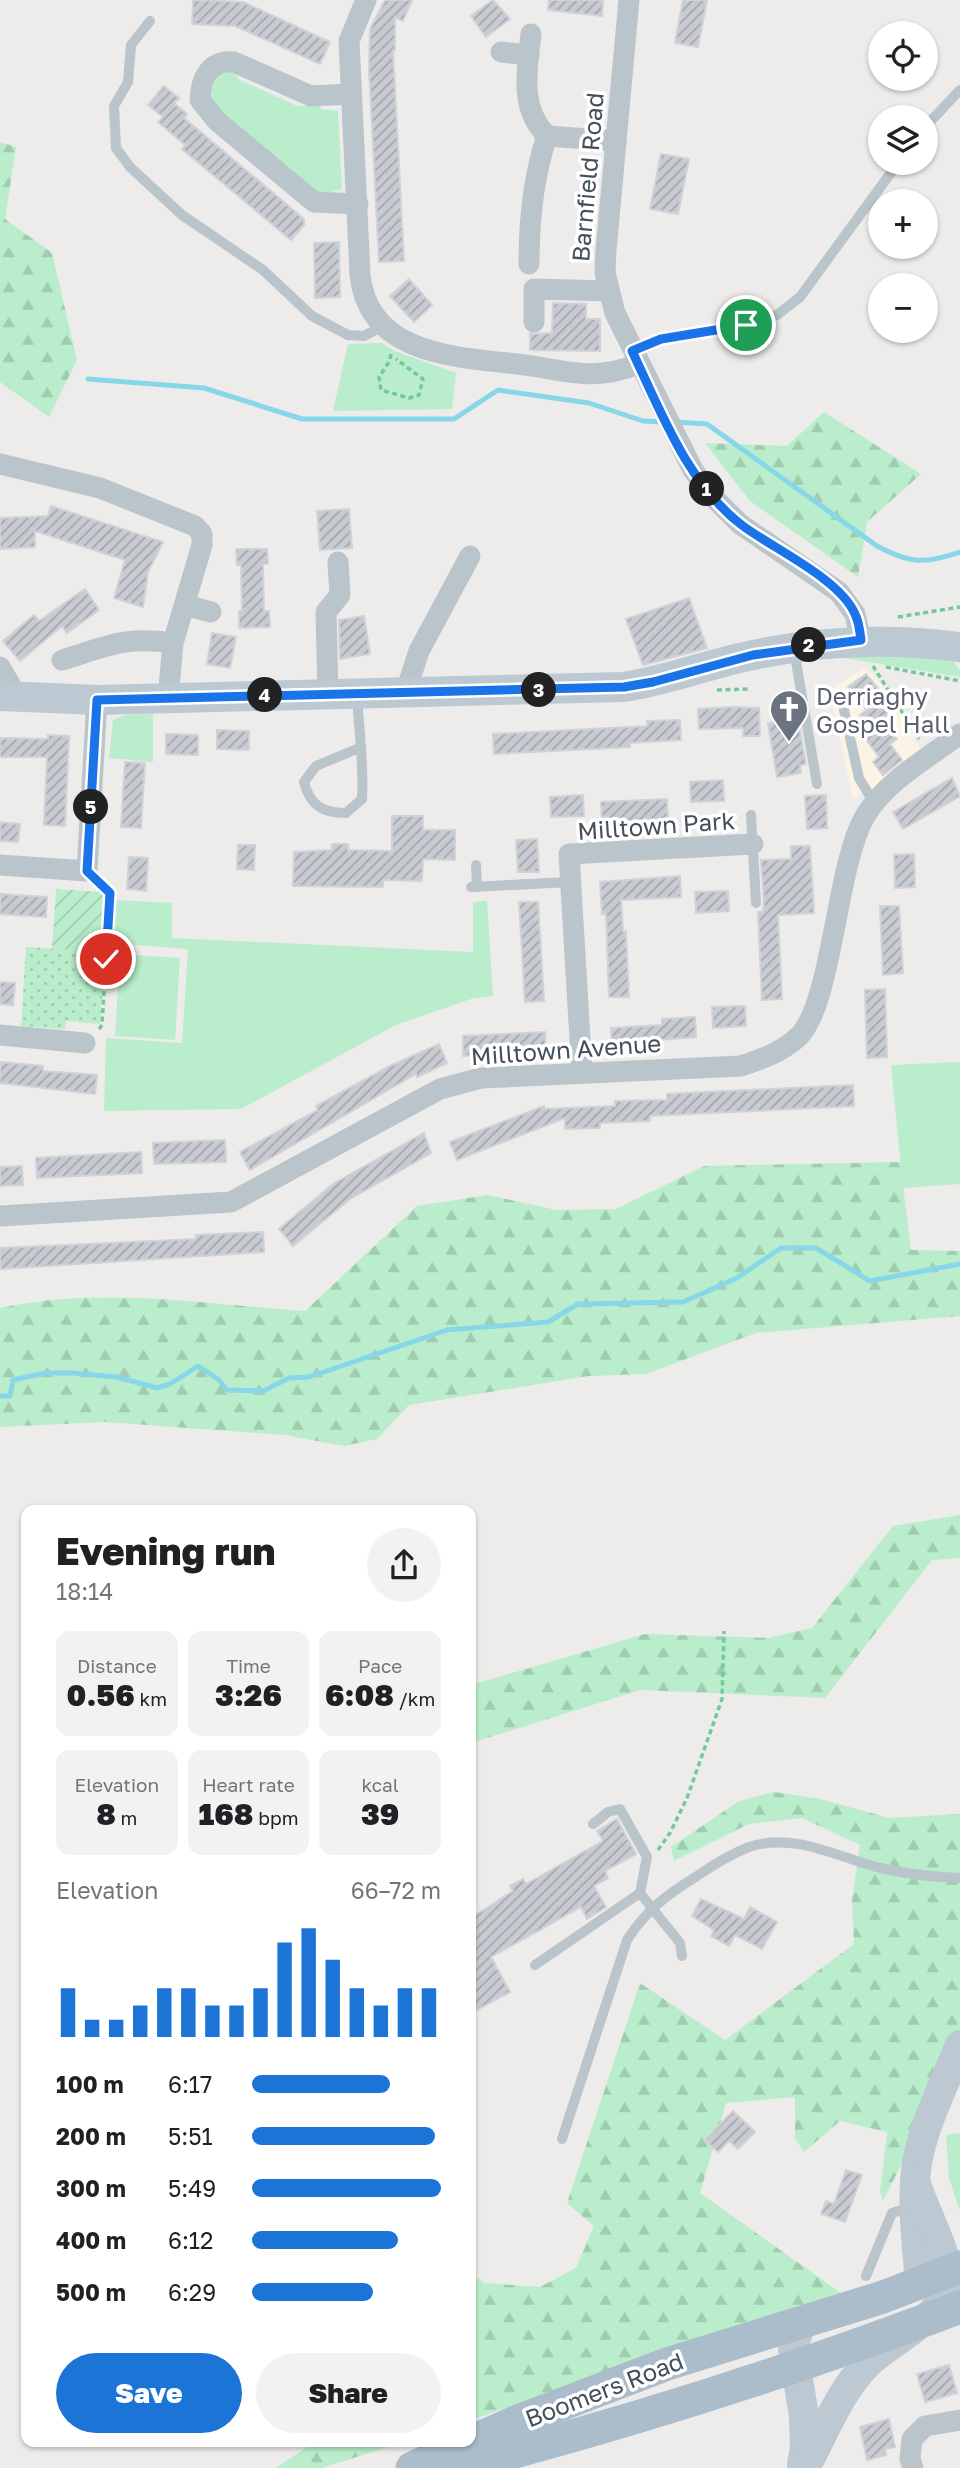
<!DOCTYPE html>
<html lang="en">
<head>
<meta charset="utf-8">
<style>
	body { margin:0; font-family:"Golos Text",sans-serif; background:#f2f2f2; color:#202124; height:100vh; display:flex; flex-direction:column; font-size:26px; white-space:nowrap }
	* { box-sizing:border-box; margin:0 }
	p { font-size:23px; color:#757577 }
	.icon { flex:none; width:38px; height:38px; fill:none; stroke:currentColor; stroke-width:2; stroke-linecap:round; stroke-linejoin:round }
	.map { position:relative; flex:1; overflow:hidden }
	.sheet { position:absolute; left:21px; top:1505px; width:455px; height:942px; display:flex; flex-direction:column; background:#fff; border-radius:14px; box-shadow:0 2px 5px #0004 }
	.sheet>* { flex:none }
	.buttons { position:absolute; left:868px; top:21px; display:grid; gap:14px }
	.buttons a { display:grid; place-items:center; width:70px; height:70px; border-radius:50%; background:#fff; box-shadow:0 2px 5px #0004; font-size:35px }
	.pin { position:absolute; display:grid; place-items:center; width:60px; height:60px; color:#fff; margin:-30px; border:4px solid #fff; border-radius:50%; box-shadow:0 2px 7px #0007 }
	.km { position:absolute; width:35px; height:35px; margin:-18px; border-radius:50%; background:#222; color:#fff; font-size:19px; line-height:35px; text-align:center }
	.round { display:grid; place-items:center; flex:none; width:74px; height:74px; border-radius:37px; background:#f2f2f2 }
	.head { display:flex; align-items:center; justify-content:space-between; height:119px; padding:0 35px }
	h1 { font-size:38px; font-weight:800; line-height:52px }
	.metrics { display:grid; grid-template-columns:repeat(3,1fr); gap:10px; height:119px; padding:7px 35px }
	.metrics div { display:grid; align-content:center; border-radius:14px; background:#f2f2f2; text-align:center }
	.metrics b { font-size:30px; font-weight:800 }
	.metrics small { font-size:19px; font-weight:400 }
	.metrics p { font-size:19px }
	.chart { height:196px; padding:14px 35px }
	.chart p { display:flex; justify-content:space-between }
	.chart svg { width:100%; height:126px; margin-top:7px; stroke:#1c74d7; stroke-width:6 }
	.action { display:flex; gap:14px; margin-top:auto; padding:14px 35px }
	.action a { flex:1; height:80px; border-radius:42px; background:#1c74d7; color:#fff; font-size:28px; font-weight:800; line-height:80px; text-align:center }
	.action a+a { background:#f2f2f2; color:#202124 }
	ul { padding:0 35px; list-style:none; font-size:23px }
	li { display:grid; grid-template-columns:112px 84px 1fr; align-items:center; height:52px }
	li i { height:18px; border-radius:9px; background:#1c74d7 }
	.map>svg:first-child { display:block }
	.commercial { fill:#fbf3e3 }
	.grass { fill:#b9edcb }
	.forest { fill:url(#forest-firs) }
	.park { fill:url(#park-dots) }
	.garden { fill:url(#garden-furrows) }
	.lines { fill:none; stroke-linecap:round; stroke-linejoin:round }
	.stream { stroke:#87d7e9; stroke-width:5 }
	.building { fill:url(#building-hatch); stroke:#cfd2d7; stroke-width:2 }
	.path { stroke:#72c99c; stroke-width:3.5; stroke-dasharray:5 3.5; stroke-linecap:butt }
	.lane { stroke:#bac4cb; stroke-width:10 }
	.street { stroke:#bac4cb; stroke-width:21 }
	.secondary { stroke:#bcc8d2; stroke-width:30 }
	.primary { stroke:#abbccb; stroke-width:33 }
	.route-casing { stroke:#fff; stroke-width:14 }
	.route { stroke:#1a73e8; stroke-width:9 }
	.labels { text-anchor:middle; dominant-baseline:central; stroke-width:7; stroke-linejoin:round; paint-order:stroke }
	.street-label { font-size:24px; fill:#444f58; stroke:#fff }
	.worship-label { font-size:24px; fill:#5b616d; stroke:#fff; text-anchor:start }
</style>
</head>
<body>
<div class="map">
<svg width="960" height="2468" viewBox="0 0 960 2468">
	<defs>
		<pattern id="forest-firs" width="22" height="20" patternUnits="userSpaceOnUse" patternTransform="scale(1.75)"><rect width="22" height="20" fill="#b9edcb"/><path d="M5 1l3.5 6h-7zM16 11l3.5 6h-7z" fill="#a0cdb0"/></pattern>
		<pattern id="park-dots" width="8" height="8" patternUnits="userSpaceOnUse" patternTransform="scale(1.75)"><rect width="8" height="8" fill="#b9edcb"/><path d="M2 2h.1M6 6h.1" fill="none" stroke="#a0cdb0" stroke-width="1.8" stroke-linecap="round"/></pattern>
		<pattern id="garden-furrows" width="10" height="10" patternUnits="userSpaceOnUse" patternTransform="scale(1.75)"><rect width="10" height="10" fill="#b9edcb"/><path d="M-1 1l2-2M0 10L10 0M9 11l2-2" fill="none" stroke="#a0cdb0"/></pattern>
		<pattern id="building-hatch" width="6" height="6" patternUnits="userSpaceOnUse" patternTransform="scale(1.75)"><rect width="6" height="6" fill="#c8cbd1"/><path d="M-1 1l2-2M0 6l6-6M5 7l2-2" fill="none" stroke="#a4a7ac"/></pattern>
	</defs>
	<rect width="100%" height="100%" fill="#eeebeb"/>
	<path class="commercial" d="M 865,667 L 887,690 L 921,750 L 885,782 L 853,799 L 829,690 Z"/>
	<g class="grass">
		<path d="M 234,70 L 238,79 L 297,106 L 320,104 L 321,109 L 338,111 L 342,189 L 320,195 L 229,119 L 209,97 L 219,72 Z"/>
		<path d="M 381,343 L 395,351 L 456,373 L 452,409 L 333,411 L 348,344 Z"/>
		<path d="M 867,651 L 951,659 L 960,670 L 960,677 L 819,654 Z"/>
		<path d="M 153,714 L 153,762 L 109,758 L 113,720 L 124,715 Z"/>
		<path d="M 115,900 L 172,903 L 172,938 L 473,952 L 473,902 L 487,901 L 493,996 L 471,999 L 396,1025 L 241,1109 L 104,1111 L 106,1038 L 182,1043 L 188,949 L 113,943 Z"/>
		<path d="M 120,954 L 180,958 L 175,1040 L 115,1036 Z"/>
		<path d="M 960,1062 L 960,1184 L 903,1188 L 891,1065 Z"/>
		<path d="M 960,2133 L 960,2211 L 949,2178 L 946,2135 Z"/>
	</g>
	<g class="forest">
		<path d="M 0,142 L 16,147 L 5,219 L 52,253 L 77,360 L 49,417 L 0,382 Z"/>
		<path d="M 824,412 L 921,474 L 867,522 L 858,577 L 750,501 L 705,443 L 787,446 Z"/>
		<path d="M 900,1162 L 911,1250 L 960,1251 L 960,1316 L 756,1333 L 646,1374 L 588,1376 L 409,1405 L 377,1439 L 344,1446 L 285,1435 L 105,1422 L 0,1427 L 0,1308 C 99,1286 204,1304 305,1311 L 417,1206 L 488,1195 L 556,1210 L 616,1209 L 704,1166 Z"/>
		<path d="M 960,1515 L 960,1558 L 932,1560 L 825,1698 L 640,1690 L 471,1743 L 471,1685 L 645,1634 L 768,1638 L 812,1628 L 893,1526 Z"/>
		<path d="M 774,1792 L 820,1799 L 889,1818 L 960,1814 L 960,2072 L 911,2145 L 883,2201 L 880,2192 L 887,2132 L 840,2121 L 804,2152 L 795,2138 L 795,2097 L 726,2103 L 700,2193 L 841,2293 L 471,2420 L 471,2274 L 485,2283 L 540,2287 L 576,2268 L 594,2226 L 567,2203 L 640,1983 L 725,2040 L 854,1944 L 852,1900 L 860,1845 L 802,1818 L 749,1824 L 674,1861 L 671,1847 L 739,1801 Z"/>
		<path d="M 316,2441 L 407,2441 L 322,2468 L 276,2468 Z"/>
	</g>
	<path class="park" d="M 26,947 L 105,952 L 100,1024 L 66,1021 L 65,1029 L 21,1026 Z"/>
	<path class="garden" d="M 56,889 L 101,892 L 108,898 L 105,952 L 52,949 Z"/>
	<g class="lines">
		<g class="stream">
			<path d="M 88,379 L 204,388 L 302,419 L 454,419 L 498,390 L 589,403 L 643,421 L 662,422"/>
			<path d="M 675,422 L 707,424 L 877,546 C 911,564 924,564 960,552"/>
			<path d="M 0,1396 L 10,1396 L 13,1380 L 45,1373 L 73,1373 L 117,1377 L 157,1388 L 170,1384 L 198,1366 L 218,1379 L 227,1390 L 263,1391 L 289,1378 L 309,1377 L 447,1330 L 548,1322 L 578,1304 L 683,1302 L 737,1278 L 781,1248 L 816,1248 L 870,1281 L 960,1264"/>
		</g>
	</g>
	<g class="building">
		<path d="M 193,0 L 243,2 L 330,42 L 320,64 L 235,26 L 192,24 Z"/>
		<path d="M 385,0 L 412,0 L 403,21 L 395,17 L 395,50 L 393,50 L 404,261 L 379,262 L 369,69 L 370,29 Z"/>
		<path d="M 493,0 L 510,19 L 486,37 L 471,16 Z"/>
		<path d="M 549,0 L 603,0 L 602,16 L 548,10 Z"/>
		<path d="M 683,0 L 707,0 L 698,47 L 675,43 Z"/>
		<path d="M 164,86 L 179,98 L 174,103 L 187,114 L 184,118 L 304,219 L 304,225 L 291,240 L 182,149 L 185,145 L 158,122 L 163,117 L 148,105 Z"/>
		<path d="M 661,154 L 689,159 L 678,214 L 650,209 Z"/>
		<path d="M 339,242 L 340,297 L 315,298 L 314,243 Z"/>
		<path d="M 409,279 L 432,305 L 414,322 L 390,296 Z"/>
		<path d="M 553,303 L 586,304 L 586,319 L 600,319 L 600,351 L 530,350 L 530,334 L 552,333 Z"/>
		<path d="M 51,506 L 163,542 L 148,572 L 143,607 L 114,598 L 125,560 L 35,531 L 35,547 L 0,549 L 0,518 L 48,516 Z"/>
		<path d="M 349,509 L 352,548 L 320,550 L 317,511 Z"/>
		<path d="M 236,549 L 267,549 L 268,564 L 263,564 L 264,611 L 269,611 L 270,627 L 239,628 L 239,611 L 242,611 L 241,565 L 237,565 Z"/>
		<path d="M 85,589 L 99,610 L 67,633 L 62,626 L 20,661 L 3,641 L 34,615 L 39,621 Z"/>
		<path d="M 689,598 L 707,648 L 643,665 L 626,619 Z"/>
		<path d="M 364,616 L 370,654 L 340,659 L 339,620 Z"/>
		<path d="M 212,633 L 236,637 L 230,668 L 207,664 Z"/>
		<path d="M 866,674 L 881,692 L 875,697 L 889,715 L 882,720 L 897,739 L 890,744 L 902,760 L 883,775 L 873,762 L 879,757 L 862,734 L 870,728 L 860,715 L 867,710 L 848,687 Z"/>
		<path d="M 731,707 L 759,708 L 760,736 L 743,736 L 743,728 L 699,729 L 698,709 Z"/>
		<path d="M 792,719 L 798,720 L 806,764 L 800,765 L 801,773 L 777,777 L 768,723 Z"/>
		<path d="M 680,720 L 681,740 L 630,743 L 630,747 L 494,754 L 493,734 L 648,726 L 647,721 Z"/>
		<path d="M 217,730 L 249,731 L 249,750 L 217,749 Z"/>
		<path d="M 166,734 L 198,735 L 198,755 L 166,754 Z"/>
		<path d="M 48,735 L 69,736 L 65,826 L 44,825 L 47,757 L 0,757 L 0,738 L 48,739 Z"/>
		<path d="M 125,762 L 145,763 L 141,828 L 121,827 Z"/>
		<path d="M 952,778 L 960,796 L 903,829 L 893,812 Z"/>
		<path d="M 723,780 L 724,801 L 691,802 L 690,782 Z"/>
		<path d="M 583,795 L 584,816 L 551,817 L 550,797 Z"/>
		<path d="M 826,795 L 827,828 L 807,829 L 805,796 Z"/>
		<path d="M 667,799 L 668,819 L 602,822 L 601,802 Z"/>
		<path d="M 392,816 L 423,816 L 423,830 L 455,830 L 455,860 L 423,859 L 422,881 L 383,880 L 383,887 L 293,886 L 294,852 L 332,850 L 332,844 L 348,844 L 348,850 L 392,851 Z"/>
		<path d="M 0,822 L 20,824 L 18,842 L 0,841 Z"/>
		<path d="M 537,839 L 539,872 L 518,872 L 516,840 Z"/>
		<path d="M 238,845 L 255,845 L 254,870 L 237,869 Z"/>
		<path d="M 791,846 L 810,846 L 814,913 L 778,915 L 782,999 L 762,1000 L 758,912 L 763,912 L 764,903 L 761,860 L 791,859 Z"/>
		<path d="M 914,854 L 915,887 L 895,888 L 894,855 Z"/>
		<path d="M 129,857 L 148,858 L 146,891 L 127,889 Z"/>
		<path d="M 680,876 L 681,897 L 621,900 L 623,931 L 626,931 L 629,997 L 609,997 L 606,914 L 602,914 L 600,882 Z"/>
		<path d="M 728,891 L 729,911 L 696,913 L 695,892 Z"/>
		<path d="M 0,894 L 47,897 L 46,917 L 0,914 Z"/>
		<path d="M 519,902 L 538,902 L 544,1001 L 525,1002 Z"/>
		<path d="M 880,906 L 899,906 L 903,973 L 883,975 Z"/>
		<path d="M 0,982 L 15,983 L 13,1005 L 0,1004 Z"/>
		<path d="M 885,989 L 887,1057 L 867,1058 L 865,990 Z"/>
		<path d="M 745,1006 L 746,1026 L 713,1028 L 712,1007 Z"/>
		<path d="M 695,1017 L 696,1037 L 645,1041 L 645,1047 L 612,1048 L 611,1028 L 662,1025 L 662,1019 Z"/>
		<path d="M 545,1032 L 546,1053 L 463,1056 L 463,1036 Z"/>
		<path d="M 439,1044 L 447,1063 L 417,1077 L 416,1074 L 250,1170 L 240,1152 L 318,1110 L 316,1106 L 390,1066 Z"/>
		<path d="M 0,1062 L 43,1066 L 43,1071 L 97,1075 L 95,1094 L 0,1083 Z"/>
		<path d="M 853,1085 L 854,1106 L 650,1116 L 650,1121 L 600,1123 L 600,1128 L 565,1129 L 565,1118 L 457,1160 L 450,1142 L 544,1106 L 545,1109 L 615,1106 L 615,1101 L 667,1100 L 667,1094 Z"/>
		<path d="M 424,1133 L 431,1153 L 350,1199 L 293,1246 L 279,1229 L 333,1184 Z"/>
		<path d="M 225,1140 L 226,1162 L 154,1164 L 153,1143 Z"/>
		<path d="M 141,1152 L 142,1173 L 37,1178 L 36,1158 Z"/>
		<path d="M 22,1166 L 23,1185 L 0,1186 L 0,1167 Z"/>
		<path d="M 263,1232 L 264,1252 L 0,1269 L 0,1248 L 196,1239 L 196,1235 Z"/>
		<path d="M 617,1819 L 636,1854 L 605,1871 L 608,1878 L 594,1886 L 606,1907 L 587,1919 L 581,1907 L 491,1957 L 510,1992 L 477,2010 L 471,1998 L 471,1918 L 513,1891 L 510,1886 L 523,1879 L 526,1884 L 603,1841 L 597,1831 Z"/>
		<path d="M 701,1899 L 744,1919 L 750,1907 L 777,1922 L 762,1949 L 735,1935 L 729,1946 L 711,1936 L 714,1930 L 692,1916 Z"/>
		<path d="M 733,2111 L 755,2132 L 738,2149 L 729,2141 L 718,2152 L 705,2140 Z"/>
		<path d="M 846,2170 L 862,2175 L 845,2222 L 821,2214 L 826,2201 L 834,2204 Z"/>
		<path d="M 949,2365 L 957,2393 L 925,2402 L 917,2374 Z"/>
		<path d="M 889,2419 L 895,2447 L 885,2449 L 886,2455 L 867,2460 L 860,2427 Z"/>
	</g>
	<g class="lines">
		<g class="path">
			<path d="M 391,354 L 389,362 L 379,377 L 381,390 L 409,398 L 419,395 L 423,379 L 396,359"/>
			<path d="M 898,617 L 960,607"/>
			<path d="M 873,666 L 919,739"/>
			<path d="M 886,667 L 960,681"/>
			<path d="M 717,690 L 750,689"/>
			<path d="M 99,1029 L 102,1025 L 110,893 L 102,884"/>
			<path d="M 658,1850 L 670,1833 L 687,1798 L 722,1699 L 724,1631"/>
		</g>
		<g class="lane">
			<path d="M 150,21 L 131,45 L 128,82 L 114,106 L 116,148 L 130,167 L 182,215 L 263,270 L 312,316 L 348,335 L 364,336 L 383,326"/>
			<path d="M 926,126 L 960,90"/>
			<path d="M 632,351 L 661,339 L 746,325 L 777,315 L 800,297 L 898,163"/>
			<path d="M 794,650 L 817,784"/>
			<path d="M 357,695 C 359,730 364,765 362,799 L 346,813 C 322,813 310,805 304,782 L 316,766 L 359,748"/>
			<path d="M 842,701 L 859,778 L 874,803"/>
			<path d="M 751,815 L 756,903"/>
			<path d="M 476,865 L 477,887"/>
			<path d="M 471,887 L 570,882"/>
			<path d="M 593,1824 L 608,1812 L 620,1809 L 647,1857 L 640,1893 L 680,1943 L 682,1956"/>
			<path d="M 535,1965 L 640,1893"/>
			<path d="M 562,2139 L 627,1940 C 646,1910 668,1894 697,1876 C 713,1865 731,1854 749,1847 C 795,1832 837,1857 880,1868 C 907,1874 933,1877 960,1878"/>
			<path d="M 866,2276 L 892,2213 L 913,2206"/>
		</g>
		<g class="street">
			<path d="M 366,0 L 349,41 L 360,275 C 368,354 454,357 517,364 C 563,369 591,383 638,364"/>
			<path d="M 629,0 L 606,250 L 605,273 L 615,313 L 693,470 L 714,498 L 740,524 L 839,592 L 855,614 L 861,641"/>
			<path d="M 531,34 C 527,71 519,108 547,136"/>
			<path d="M 501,52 L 529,55"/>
			<path d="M 351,94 L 311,96 L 234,62 C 210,60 201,77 200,100 L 217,121 L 314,202 L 358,204"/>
			<path d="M 529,264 C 529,221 533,177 547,136 L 616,141"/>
			<path d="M 534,322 L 534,289 L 608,291"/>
			<path d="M 0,464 L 100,488 L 195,526 L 202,534 L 202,545 L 173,643 L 168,698"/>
			<path d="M 185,605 L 211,612"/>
			<path d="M 62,660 C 108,646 124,636 173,643"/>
			<path d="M 0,667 L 18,698"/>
			<path d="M 406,691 L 419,651 L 470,556"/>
			<path d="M 328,693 L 326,612 L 340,595 L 338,562"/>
			<path d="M 0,865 L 87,871 L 97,700"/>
			<path d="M 0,1035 L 85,1043"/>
			<path d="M 582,1073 L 569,854 L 753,844"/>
			<path d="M 0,1216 L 231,1202 L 440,1089 L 481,1078 L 741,1066 C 762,1059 782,1052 798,1037 C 832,1006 836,868 864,818 C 884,782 928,758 960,734"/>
			<path d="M 913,2468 L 910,2459 L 912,2439 L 925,2426 L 960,2420"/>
		</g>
		<g class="secondary">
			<path d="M 0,696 L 97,700 L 624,687 C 668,680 709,664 753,655 C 822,640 890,638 960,647"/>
			<path d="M 920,2283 C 917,2243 911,2203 917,2163 C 924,2123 945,2083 960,2045"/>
			<path d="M 801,2322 L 793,2349 L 804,2416 L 805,2448 L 802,2464"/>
			<path d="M 805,2468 C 823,2435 839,2393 865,2366 C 891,2339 951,2317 948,2273 C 947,2254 922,2204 915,2181"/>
		</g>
		<g class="primary">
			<path d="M 412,2468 L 513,2423 L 667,2364 L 883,2297 L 960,2267"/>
			<path d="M 454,2468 C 625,2424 795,2370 960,2307"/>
		</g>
	</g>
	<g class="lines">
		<defs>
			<path id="route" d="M 106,959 L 110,893 L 87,871 L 97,700 L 624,687 L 653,682 L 753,655 L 861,640 C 860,632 859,622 855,614 C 840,579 774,549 743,526 C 688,485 661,412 632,351 L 661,339 L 746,325"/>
		</defs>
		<use href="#route" class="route-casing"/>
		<use href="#route" class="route"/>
	</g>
	<defs>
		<symbol id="church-pin" viewBox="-11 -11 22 30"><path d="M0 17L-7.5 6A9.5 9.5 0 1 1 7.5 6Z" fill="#6b7280" stroke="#fff"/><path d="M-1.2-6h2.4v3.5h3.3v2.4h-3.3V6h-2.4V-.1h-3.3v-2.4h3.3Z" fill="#fff"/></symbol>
	</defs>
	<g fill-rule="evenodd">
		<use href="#church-pin" x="767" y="687" width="44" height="60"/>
	</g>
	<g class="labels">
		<g class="street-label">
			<text transform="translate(587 177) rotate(-85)">Barnfield Road</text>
			<text transform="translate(656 825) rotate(-4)">Milltown Park</text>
			<text transform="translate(566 1049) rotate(-4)">Milltown Avenue</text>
			<text transform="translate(604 2389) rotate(-21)">Boomers Road</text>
		</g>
		<g class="worship-label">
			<text x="816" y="695">Derriaghy<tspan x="816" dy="28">Gospel Hall</tspan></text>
		</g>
	</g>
</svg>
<div class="buttons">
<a><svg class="icon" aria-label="locate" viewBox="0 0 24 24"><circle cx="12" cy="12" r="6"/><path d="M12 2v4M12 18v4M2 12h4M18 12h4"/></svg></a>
<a><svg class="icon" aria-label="layers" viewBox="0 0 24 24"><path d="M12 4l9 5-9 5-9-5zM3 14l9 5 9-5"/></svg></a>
<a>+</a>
<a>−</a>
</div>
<div class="pin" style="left:746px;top:325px;background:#1e9e55"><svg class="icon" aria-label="arrive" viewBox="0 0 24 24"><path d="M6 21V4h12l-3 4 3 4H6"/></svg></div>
<div class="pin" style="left:106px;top:959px;background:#d93025"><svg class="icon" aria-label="check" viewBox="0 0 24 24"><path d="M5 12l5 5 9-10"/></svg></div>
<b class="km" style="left:707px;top:489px">1</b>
<b class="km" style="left:809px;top:645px">2</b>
<b class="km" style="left:539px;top:690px">3</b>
<b class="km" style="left:265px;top:695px">4</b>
<b class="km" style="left:91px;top:807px">5</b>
<section class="sheet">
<div class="head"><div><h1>Evening run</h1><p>18:14</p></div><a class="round"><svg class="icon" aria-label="share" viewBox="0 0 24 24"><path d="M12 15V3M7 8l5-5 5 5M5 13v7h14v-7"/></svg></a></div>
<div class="metrics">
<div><p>Distance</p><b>0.56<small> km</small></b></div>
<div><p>Time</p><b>3:26</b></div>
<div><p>Pace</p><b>6:08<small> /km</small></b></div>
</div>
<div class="metrics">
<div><p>Elevation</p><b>8<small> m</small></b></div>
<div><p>Heart rate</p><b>168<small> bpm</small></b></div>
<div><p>kcal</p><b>39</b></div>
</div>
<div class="chart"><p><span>Elevation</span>66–72 m</p>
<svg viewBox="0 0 160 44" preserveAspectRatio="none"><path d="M5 44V27M15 44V38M25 44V38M35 44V33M45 44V27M55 44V27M65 44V33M75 44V33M85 44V27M95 44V11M105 44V6M115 44V17M125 44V27M135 44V33M145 44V27M155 44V27"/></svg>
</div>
<ul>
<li><b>100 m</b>6:17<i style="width:73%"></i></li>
<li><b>200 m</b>5:51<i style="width:97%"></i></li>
<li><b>300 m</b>5:49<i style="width:100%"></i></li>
<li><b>400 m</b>6:12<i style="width:77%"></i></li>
<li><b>500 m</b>6:29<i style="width:64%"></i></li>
</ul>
<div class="action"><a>Save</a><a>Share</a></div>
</section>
</div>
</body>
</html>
